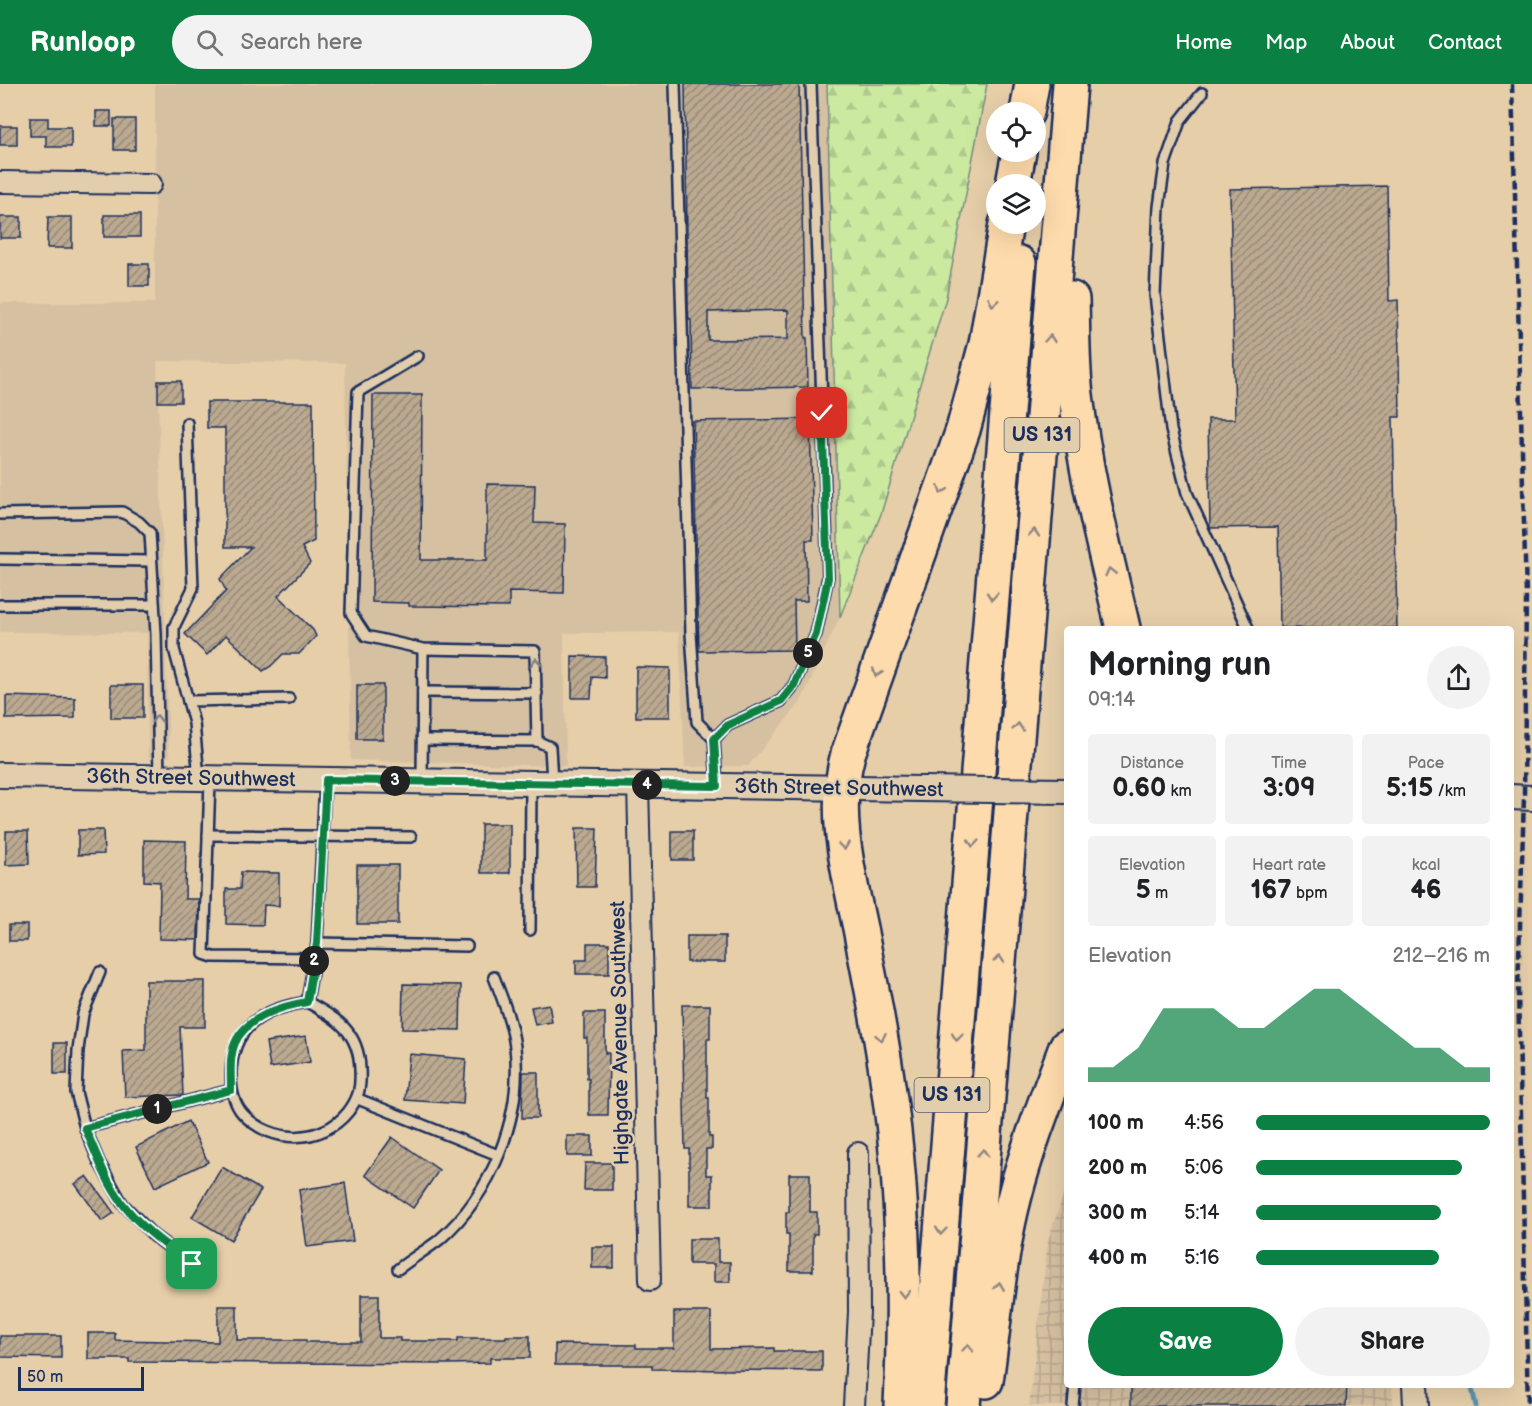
<!DOCTYPE html>
<html lang="en">
<head>
<meta charset="utf-8">
<style>
	body { margin:0; font-family:"Balsamiq Sans",sans-serif; background:#f2f2f2; color:#202124; height:100vh; display:flex; flex-direction:column; font-size:22px; white-space:nowrap }
	* { box-sizing:border-box; margin:0 }
	p { font-size:20px; color:#757577 }
	.icon { flex:none; width:33px; height:33px; fill:none; stroke:currentColor; stroke-width:2; stroke-linecap:round; stroke-linejoin:round }
	.map { position:relative; flex:1; overflow:hidden }
	.panel { position:absolute; left:1064px; top:542px; width:450px; height:762px; display:flex; flex-direction:column; background:#fff; border-radius:6px; box-shadow:0 6px 24px #0002 }
	.panel>* { flex:none }
	.controls { position:absolute; left:986px; top:18px; display:grid; gap:12px }
	.controls a { display:grid; place-items:center; width:60px; height:60px; border-radius:50%; background:#fff; box-shadow:0 6px 24px #0002; font-size:30px }
	.scale { position:absolute; left:18px; bottom:15px; width:126px; box-sizing:border-box; padding-left:6px; border:3px solid #1b2f5e; border-top:0; font-size:16px; line-height:21px; white-space:nowrap; color:#1b2f5e; -webkit-text-stroke:4px #e2cead; paint-order:stroke }
	.pin { position:absolute; display:grid; place-items:center; width:51px; height:51px; color:#fff; margin:-26px; border-radius:12px; box-shadow:0 3px 9px #0006 }
	.km { position:absolute; width:30px; height:30px; margin:-15px; border-radius:50%; background:#222; color:#fff; font-size:16px; line-height:30px; text-align:center }
	.round { display:grid; place-items:center; flex:none; width:63px; height:63px; border-radius:32px; background:#f2f2f2 }
	.head { display:flex; align-items:center; justify-content:space-between; height:102px; padding:0 24px }
	h1 { font-size:33px; font-weight:700; line-height:45px }
	.stats { display:grid; grid-template-columns:repeat(3,1fr); gap:9px; height:102px; padding:6px 24px }
	.stats div { display:grid; align-content:center; border-radius:6px; background:#f2f2f2; text-align:center }
	.stats b { font-size:26px; font-weight:700 }
	.stats small { font-size:16px; font-weight:400 }
	.stats p { font-size:16px }
	.chart { height:168px; padding:12px 24px }
	.chart p { display:flex; justify-content:space-between }
	.chart svg { width:100%; height:108px; margin-top:6px; fill:#0b8043; opacity:.7 }
	.primary-button { display:flex; gap:12px; margin-top:auto; padding:12px 24px }
	.primary-button a { flex:1; height:69px; border-radius:36px; background:#0b8043; color:#fff; font-size:24px; font-weight:700; line-height:69px; text-align:center }
	.primary-button a+a { background:#f2f2f2; color:#202124 }
	ul { padding:0 24px; list-style:none; font-size:20px }
	li { display:grid; grid-template-columns:96px 72px 1fr; align-items:center; height:45px }
	li i { height:15px; border-radius:8px; background:#0b8043 }
	header { display:flex; align-items:center; gap:36px; box-sizing:border-box; height:84px; padding:0 30px; background:#0b8043; color:#fff }
	header strong { font-size:28px }
	nav { display:flex; gap:33px; margin-inline-start:auto; font-size:21px }
	.search { width:420px; height:54px; background:#f2f2f2; display:flex; align-items:center; gap:15px; box-sizing:border-box; padding:0 21px; border-radius:33px; color:#757577; font-size:22px }
	.map>svg:first-child { display:block }
	.built { fill:#d5c0a1 }
	.industrial { fill:url(#industrial-grid) }
	.forest { fill:url(#forest-firs); stroke:#748c7f; stroke-width:1.5 }
	.lines { fill:none; stroke-linecap:round; stroke-linejoin:round }
	.stream { stroke:#5c94b0; stroke-width:5 }
	.building { fill:url(#building-hatch); stroke:#1b2f5e; stroke-width:1.5; fill-rule:evenodd }
	.service-casing { stroke:#1b2f5e; stroke-width:14 }
	.minor-casing { stroke:#1b2f5e; stroke-width:24 }
	.tertiary-casing { stroke:#1b2f5e; stroke-width:28 }
	.motorway-casing { stroke:#1b2f5e; stroke-width:38 }
	.service { stroke:#e2cead; stroke-width:9 }
	.minor { stroke:#e2cead; stroke-width:20 }
	.tertiary { stroke:#e2cead; stroke-width:24 }
	.motorway { stroke:#fedbac; stroke-width:33 }
	.rail { stroke:#1b2f5e; stroke-width:4.5; stroke-dasharray:9 4.5; stroke-linecap:butt }
	.tertiary-bridge-casing { stroke:#1b2f5e; stroke-width:28; stroke-linecap:butt }
	.tertiary-bridge { stroke:#e2cead; stroke-width:24 }
	.oneway { stroke:#8c8585 }
	.oneway2 { stroke:#7e7e86 }
	.route-casing { stroke:#fff; stroke-width:12 }
	.route { stroke:#0b8043; stroke-width:8 }
	.labels { text-anchor:middle; dominant-baseline:central; stroke-width:5; stroke-linejoin:round; paint-order:stroke }
	.shield { fill:#e2cead; stroke:#575f76; stroke-width:1.5 }
	.shield-label { font-size:20px; font-weight:bold; fill:#1b2f5e }
	.street-label { font-size:21px; fill:#1b2f5e; stroke:#e2cead }
</style>
</head>
<body>
<header>
<strong>Runloop</strong>
<div class="search"><svg class="icon" aria-label="search" viewBox="0 0 24 24"><circle cx="10" cy="10" r="6"/><path d="M15 15l6 6"/></svg>Search here</div>
<nav><a>Home</a><a>Map</a><a>About</a><a>Contact</a></nav>
</header>
<div class="map">
<svg width="1532" height="1322" viewBox="0 0 1532 1322">
	<defs>
		<pattern id="industrial-grid" width="8" height="8" patternUnits="userSpaceOnUse" patternTransform="scale(1.5)"><rect width="8" height="8" fill="#d5c0a1"/><path d="M0 4h8M4 0v8" fill="none" stroke="#b6a58d"/></pattern>
		<pattern id="forest-firs" width="22" height="20" patternUnits="userSpaceOnUse" patternTransform="scale(1.5)"><rect width="22" height="20" fill="#cce9a0"/><path d="M5 1l3.5 6h-7zM16 11l3.5 6h-7z" fill="#afc88c"/></pattern>
		<pattern id="building-hatch" width="6" height="6" patternUnits="userSpaceOnUse" patternTransform="scale(1.5)"><rect width="6" height="6" fill="#bba990"/><path d="M-1 1l2-2M0 6l6-6M5 7l2-2" fill="none" stroke="#978a79"/></pattern>
	</defs>
	<rect width="100%" height="100%" fill="#e6cea9"/>
	<filter id="ink" filterUnits="userSpaceOnUse"><feTurbulence type="fractalNoise" baseFrequency=".0167" numOctaves="2"/><feDisplacementMap in="SourceGraphic" scale="12" xChannelSelector="R" yChannelSelector="G"/><feConvolveMatrix kernelMatrix="1 2 1 2 8 2 1 2 1" color-interpolation-filters="sRGB"/></filter>
	<g filter="url(#ink)">
		<path class="built" d="M 155,0 L 827,0 L 840,533 L 800,619 L 748,682 L 685,683 L 679,548 L 564,549 L 566,682 L 351,676 L 345,279 L 157,277 L 169,673 L 148,673 L 147,549 L 0,548 L 0,219 L 155,219 Z"/>
		<path class="industrial" d="M 1066,1103 L 1066,1300 L 1392,1301 L 1393,1322 L 1029,1322 L 1048,1156 Z"/>
		<path class="forest" d="M 827,0 L 987,0 L 946,214 L 881,430 L 840,533 Z"/>
		<g class="lines">
			<path class="stream" d="M 1471,1300 L 1476,1322"/>
		</g>
		<g class="building">
			<path d="M 685,0 L 799,0 L 805,254 L 807,254 L 808,303 L 692,305 L 691,236 L 689,236 L 688,224 ZM 788,226 L 788,255 L 708,256 L 708,228 Z"/>
			<rect x="96" y="27" width="15" height="15"/>
			<path d="M 30,34 L 48,34 L 48,43 L 71,43 L 71,63 L 46,63 L 46,52 L 30,52 Z"/>
			<rect x="114" y="35" width="21" height="31"/>
			<rect x="0" y="42" width="17" height="19"/>
			<path d="M 1387,102 L 1389,217 L 1398,216 L 1400,333 L 1393,333 L 1397,544 L 1280,544 L 1278,443 L 1210,444 L 1208,335 L 1235,335 L 1230,105 Z"/>
			<rect x="104" y="131" width="36" height="22"/>
			<rect x="0" y="133" width="21" height="21"/>
			<path d="M 48,133 L 72,133 L 72,164 L 47,164 Z"/>
			<rect x="129" y="180" width="20" height="22"/>
			<rect x="158" y="297" width="23" height="21"/>
			<path d="M 373,311 L 422,311 L 421,476 L 487,476 L 487,400 L 535,401 L 534,439 L 565,440 L 564,509 L 509,508 L 509,523 L 409,522 L 409,519 L 372,518 Z"/>
			<path d="M 207,318 L 313,318 L 314,457 L 302,463 L 310,479 L 278,512 L 313,546 L 316,552 L 299,570 L 283,570 L 271,582 L 263,587 L 226,551 L 207,571 L 185,550 L 226,507 L 220,495 L 251,463 L 225,463 L 225,344 L 207,344 Z"/>
			<path d="M 810,335 L 813,456 L 806,456 L 807,517 L 794,517 L 795,566 L 699,567 L 693,337 Z"/>
			<path d="M 572,572 L 605,573 L 605,594 L 592,593 L 591,614 L 572,614 Z"/>
			<path d="M 636,583 L 670,584 L 670,633 L 636,633 Z"/>
			<rect x="111" y="601" width="32" height="33"/>
			<rect x="357" y="601" width="26" height="54"/>
			<path d="M 6,612 L 75,614 L 75,634 L 6,635 Z"/>
			<rect x="481" y="740" width="29" height="49"/>
			<path d="M 576,744 L 597,744 L 595,803 L 577,803 Z"/>
			<path d="M 78,746 L 103,746 L 104,770 L 78,771 Z"/>
			<path d="M 6,747 L 28,747 L 29,780 L 6,781 Z"/>
			<rect x="672" y="747" width="21" height="29"/>
			<path d="M 144,756 L 186,757 L 185,815 L 199,815 L 198,856 L 159,855 L 160,798 L 144,797 Z"/>
			<rect x="357" y="781" width="41" height="59"/>
			<path d="M 241,788 L 279,789 L 279,822 L 264,821 L 263,841 L 226,840 L 226,805 L 240,805 Z"/>
			<rect x="9" y="841" width="18" height="16"/>
			<rect x="687" y="852" width="38" height="26"/>
			<path d="M 587,859 L 609,859 L 609,890 L 576,890 L 576,876 L 587,876 Z"/>
			<path d="M 146,897 L 205,897 L 205,943 L 180,943 L 183,1011 L 125,1013 L 123,967 L 146,966 Z"/>
			<path d="M 403,900 L 461,901 L 460,946 L 402,945 Z"/>
			<path d="M 549,920 L 552,938 L 535,941 L 531,923 Z"/>
			<path d="M 682,921 L 710,921 L 710,955 L 707,955 L 707,1014 L 709,1014 L 709,1053 L 712,1053 L 712,1065 L 706,1065 L 706,1091 L 712,1091 L 712,1122 L 689,1122 L 689,1065 L 685,1065 Z"/>
			<path d="M 584,929 L 605,929 L 605,969 L 609,969 L 608,1031 L 589,1031 L 589,995 L 587,995 L 587,954 L 584,954 Z"/>
			<path d="M 306,952 L 310,978 L 270,984 L 266,958 Z"/>
			<rect x="54" y="959" width="13" height="31"/>
			<path d="M 409,970 L 466,975 L 463,1020 L 405,1016 Z"/>
			<path d="M 523,988 L 538,988 L 538,1034 L 522,1034 Z"/>
			<path d="M 188,1037 L 208,1078 L 155,1103 L 136,1063 Z"/>
			<rect x="567" y="1052" width="25" height="20"/>
			<path d="M 392,1053 L 439,1086 L 413,1124 L 365,1091 Z"/>
			<path d="M 585,1079 L 612,1079 L 612,1106 L 584,1106 Z"/>
			<path d="M 222,1083 L 261,1106 L 231,1156 L 192,1133 Z"/>
			<path d="M 789,1090 L 810,1090 L 810,1128 L 817,1128 L 817,1150 L 813,1150 L 813,1187 L 789,1187 L 789,1150 L 786,1150 L 786,1128 L 789,1128 Z"/>
			<path d="M 87,1092 L 114,1129 L 102,1137 L 75,1100 Z"/>
			<path d="M 345,1099 L 353,1157 L 307,1163 L 299,1106 Z"/>
			<path d="M 689,1155 L 718,1155 L 718,1178 L 730,1178 L 730,1198 L 714,1198 L 714,1180 L 689,1180 Z"/>
			<rect x="592" y="1163" width="22" height="21"/>
			<path d="M 361,1211 L 379,1211 L 379,1254 L 400,1254 L 400,1257 L 458,1257 L 458,1254 L 506,1254 L 506,1252 L 530,1252 L 530,1274 L 490,1274 L 490,1279 L 449,1280 L 129,1278 L 129,1275 L 88,1275 L 88,1249 L 115,1249 L 115,1256 L 218,1258 L 218,1222 L 237,1222 L 237,1256 L 306,1256 L 306,1258 L 361,1258 Z"/>
			<path d="M 674,1228 L 711,1228 L 711,1265 L 774,1264 L 774,1267 L 822,1267 L 822,1287 L 652,1285 L 652,1281 L 555,1281 L 555,1260 L 636,1261 L 636,1264 L 674,1264 Z"/>
			<path d="M 0,1252 L 61,1252 L 61,1274 L 0,1273 Z"/>
			<path d="M 1131,1300 L 1347,1300 L 1346,1322 L 1131,1322 Z"/>
		</g>
		<g class="lines">
			<defs>
				<g id="service">
					<path d="M 675,0 L 691,549 L 697,638 L 714,655 L 717,700"/>
					<path d="M 1202,9 L 1180,37 L 1165,80 L 1159,123 L 1155,211 L 1171,346 L 1187,409 L 1248,544"/>
					<path d="M 418,272 L 358,308 L 351,529 L 366,552 L 423,565 L 535,567 L 537,657"/>
					<path d="M 187,339 L 193,504 L 174,543 L 174,565 L 194,639 L 199,694"/>
					<path d="M 0,430 L 122,428 L 139,438 L 150,449 L 156,550 L 159,693"/>
					<path d="M 0,475 L 151,477"/>
					<path d="M 0,521 L 154,521"/>
					<path d="M 423,608 L 537,609"/>
					<path d="M 188,617 L 289,615"/>
					<path d="M 714,655 L 728,641 L 781,617 L 794,601 L 816,550 L 828,493 L 811,0"/>
					<path d="M 423,656 L 537,657 L 550,663 L 552,697"/>
					<path d="M 210,697 L 204,870 L 213,873 L 314,874"/>
					<path d="M 422,698 L 423,565"/>
					<path d="M 208,751 L 411,753"/>
					<path d="M 530,846 L 531,699"/>
					<path d="M 317,859 L 467,862"/>
					<path d="M 100,888 L 83,930 L 78,966 L 76,1008 L 85,1044 L 99,1078 L 122,1119 L 154,1152 L 192,1180"/>
					<path d="M 307,918 C 337,934 359,948 360,985 C 361,1003 359,1014 348,1028 C 322,1060 272,1061 243,1030 C 234,1020 231,1005 231,992 C 231,943 262,925 307,918 L 317,859 L 325,698"/>
					<path d="M 358,1015 L 498,1071"/>
					<path d="M 85,1044 L 231,1006"/>
					<path d="M 398,1185 C 411,1175 426,1166 439,1156 C 492,1110 523,1033 515,963 C 512,939 503,916 494,893"/>
					<path d="M 1073,1322 L 1075,1300"/>
				</g>
				<g id="minor">
					<path d="M 0,98 L 151,100"/>
					<path d="M 638,701 L 650,1196"/>
					<path d="M 854,1322 L 859,1228 L 858,1069"/>
				</g>
				<g id="tertiary">
					<path d="M 0,691 L 922,705"/>
					<path d="M 1510,713 L 1532,714"/>
					<path d="M 1415,1300 L 1416,1322"/>
				</g>
				<g id="motorway">
					<path d="M 1027,28 L 1032,0"/>
					<path d="M 1013,100 L 1019,68"/>
					<path d="M 1072,215 C 1073,247 1072,279 1076,311 C 1085,390 1105,467 1123,544"/>
					<path d="M 986,1297 C 995,1235 999,1171 1015,1111 C 1028,1060 1048,1012 1066,963"/>
					<path d="M 901,1322 C 906,1214 904,1108 888,1001 C 881,948 870,896 860,844 C 848,787 832,728 848,670 L 963,346 L 986,260 L 1006,140"/>
					<path d="M 927,1322 L 1019,179"/>
					<path d="M 963,1322 L 1070,0"/>
				</g>
			</defs>
			<use href="#service" class="service-casing"/>
			<use href="#minor" class="minor-casing"/>
			<use href="#tertiary" class="tertiary-casing"/>
			<use href="#motorway" class="motorway-casing"/>
			<use href="#service" class="service"/>
			<use href="#minor" class="minor"/>
			<use href="#tertiary" class="tertiary"/>
			<use href="#motorway" class="motorway"/>
			<path class="rail" d="M 1512,0 L 1526,512 L 1524,713 L 1518,907 L 1528,1322"/>
			<defs>
				<path id="tertiary-bridge" d="M 922,705 L 1066,707"/>
			</defs>
			<use href="#tertiary-bridge" class="tertiary-bridge-casing"/>
			<use href="#tertiary-bridge" class="tertiary-bridge"/>
		</g>
		<defs><path id="oneway-chevron" d="M-2-3.5L2.5 0L-2 3.5" fill="none" stroke-width="1.6" stroke-linecap="round" stroke-linejoin="round" transform="scale(1.5)"/></defs>
		<g class="oneway">
			<use href="#oneway-chevron" transform="translate(993 218) rotate(100)"/>
			<use href="#oneway-chevron" transform="translate(1050 255) rotate(-85)"/>
			<use href="#oneway-chevron" transform="translate(942 406) rotate(110)"/>
			<use href="#oneway-chevron" transform="translate(1034 449) rotate(-85)"/>
			<use href="#oneway-chevron" transform="translate(1110 488) rotate(-103)"/>
			<use href="#oneway-chevron" transform="translate(992 512) rotate(95)"/>
			<use href="#oneway-chevron" transform="translate(877 589) rotate(110)"/>
			<use href="#oneway-chevron" transform="translate(1018 643) rotate(-85)"/>
			<use href="#oneway-chevron" transform="translate(973 759) rotate(95)"/>
			<use href="#oneway-chevron" transform="translate(844 762) rotate(82)"/>
			<use href="#oneway-chevron" transform="translate(999 875) rotate(-85)"/>
			<use href="#oneway-chevron" transform="translate(881 953) rotate(80)"/>
			<use href="#oneway-chevron" transform="translate(957 953) rotate(95)"/>
			<use href="#oneway-chevron" transform="translate(983 1069) rotate(-85)"/>
			<use href="#oneway-chevron" transform="translate(941 1147) rotate(95)"/>
			<use href="#oneway-chevron" transform="translate(999 1202) rotate(-82)"/>
			<use href="#oneway-chevron" transform="translate(904 1210) rotate(89)"/>
			<use href="#oneway-chevron" transform="translate(968 1264) rotate(-85)"/>
		</g>
		<g class="oneway2">
			<use href="#oneway-chevron" transform="translate(536 578) rotate(-92)"/>
			<use href="#oneway-chevron" transform="translate(157 635) rotate(-91)"/>
		</g>
	</g>
	<g class="lines" filter="url(#ink)">
		<defs>
			<path id="route" d="M 192,1180 C 167,1162 141,1144 122,1119 C 106,1098 96,1069 85,1044 L 231,1006 C 231,991 229,973 235,959 C 246,933 282,922 307,918 L 317,859 L 326,696 L 717,702 L 714,655 L 728,641 L 781,617 L 794,601 L 816,550 L 828,494 L 822,329"/>
		</defs>
		<use href="#route" class="route-casing"/>
		<use href="#route" class="route"/>
	</g>
	<g class="labels">
		<g class="shield">
			<rect x="1004.5" y="334" width="75" height="34" rx="4.5"/>
			<rect x="914.5" y="994" width="75" height="34" rx="4.5"/>
		</g>
		<g class="shield-label">
			<text x="1042" y="351">US 131</text>
			<text x="952" y="1011">US 131</text>
		</g>
		<g class="street-label">
			<text transform="translate(191 694) rotate(1)">36th Street Southwest</text>
			<text transform="translate(839 704) rotate(1)">36th Street Southwest</text>
			<text transform="translate(620 949) rotate(-91)">Highgate Avenue Southwest</text>
		</g>
	</g>
</svg>
<div class="controls">
<a><svg class="icon" aria-label="locate" viewBox="0 0 24 24"><circle cx="12" cy="12" r="6"/><path d="M12 2v4M12 18v4M2 12h4M18 12h4"/></svg></a>
<a><svg class="icon" aria-label="layers" viewBox="0 0 24 24"><path d="M12 4l9 5-9 5-9-5zM3 14l9 5 9-5"/></svg></a>
</div>
<div class="scale">50 m</div>
<div class="pin" style="left:192px;top:1180px;background:#1e9e55"><svg class="icon" aria-label="arrive" viewBox="0 0 24 24"><path d="M6 21V4h12l-3 4 3 4H6"/></svg></div>
<div class="pin" style="left:822px;top:329px;background:#d93025"><svg class="icon" aria-label="check" viewBox="0 0 24 24"><path d="M5 12l5 5 9-10"/></svg></div>
<b class="km" style="left:157px;top:1025px">1</b>
<b class="km" style="left:314px;top:877px">2</b>
<b class="km" style="left:395px;top:697px">3</b>
<b class="km" style="left:647px;top:701px">4</b>
<b class="km" style="left:808px;top:569px">5</b>
<section class="panel">
<div class="head"><div><h1>Morning run</h1><p>09:14</p></div><a class="round"><svg class="icon" aria-label="share" viewBox="0 0 24 24"><path d="M12 15V3M7 8l5-5 5 5M5 13v7h14v-7"/></svg></a></div>
<div class="stats">
<div><p>Distance</p><b>0.60<small> km</small></b></div>
<div><p>Time</p><b>3:09</b></div>
<div><p>Pace</p><b>5:15<small> /km</small></b></div>
</div>
<div class="stats">
<div><p>Elevation</p><b>5<small> m</small></b></div>
<div><p>Heart rate</p><b>167<small> bpm</small></b></div>
<div><p>kcal</p><b>46</b></div>
</div>
<div class="chart"><p><span>Elevation</span>212–216 m</p>
<svg viewBox="0 0 160 44" preserveAspectRatio="none"><path d="M0 44V38L10 38L20 30L30 14L40 14L50 14L60 22L70 22L80 14L90 6L100 6L110 14L120 22L130 30L140 30L150 38L160 38V44z"/></svg>
</div>
<ul>
<li><b>100 m</b>4:56<i style="width:100%"></i></li>
<li><b>200 m</b>5:06<i style="width:88%"></i></li>
<li><b>300 m</b>5:14<i style="width:79%"></i></li>
<li><b>400 m</b>5:16<i style="width:78%"></i></li>
</ul>
<div class="primary-button"><a>Save</a><a>Share</a></div>
</section>
</div>
</body>
</html>
